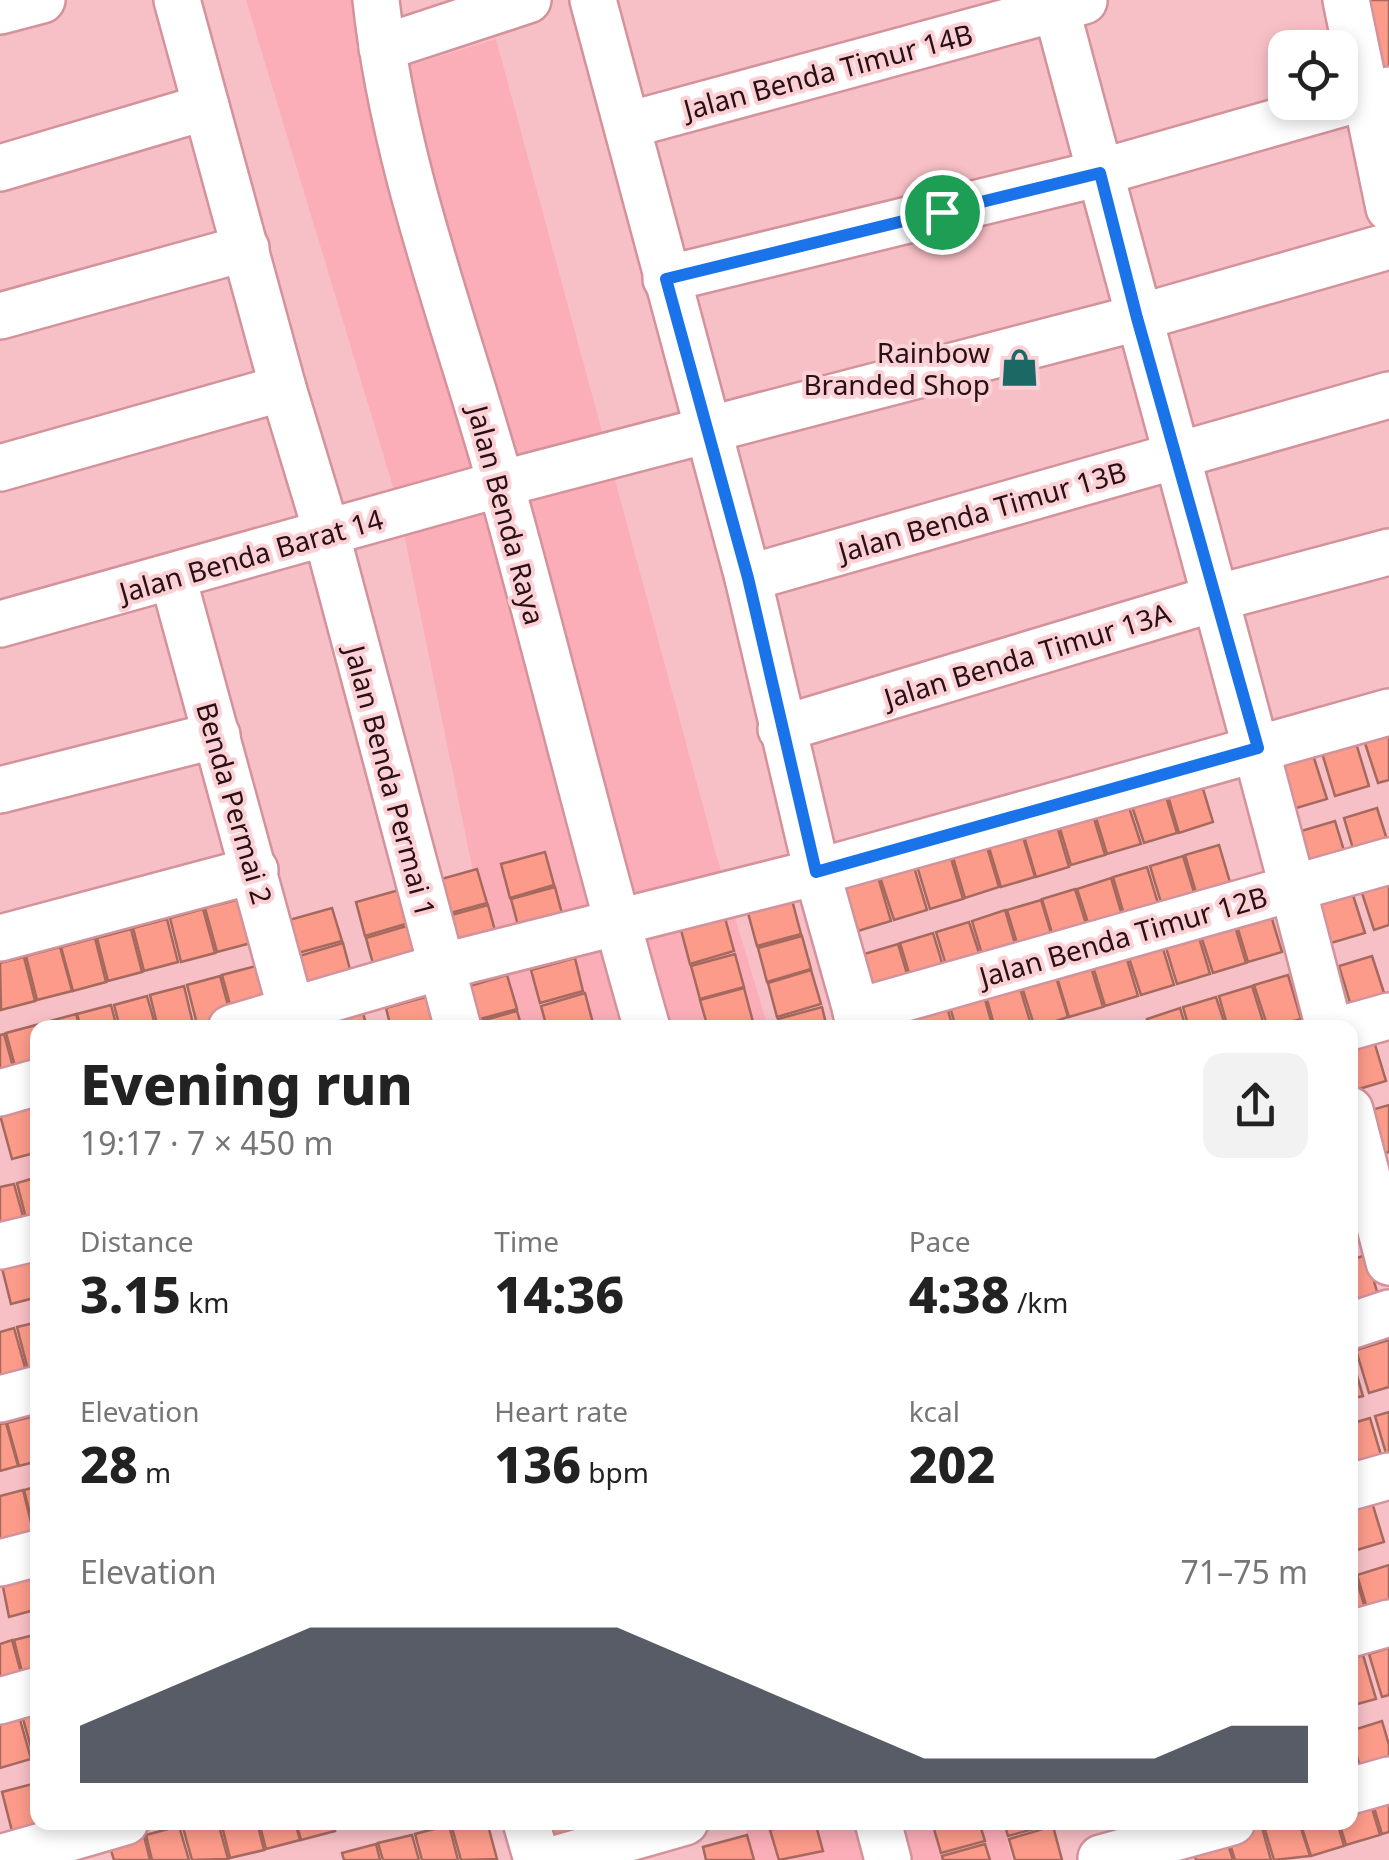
<!DOCTYPE html>
<html lang="en">
<head>
<meta charset="utf-8">
<style>
	body { margin:0; font-family:"Noto Sans",sans-serif; background:#f2f2f2; color:#222; height:100vh; display:flex; flex-direction:column; font-size:38px; white-space:nowrap }
	* { box-sizing:border-box; margin:0 }
	p { font-size:32px; color:#767676 }
	.icon { flex:none; width:55px; height:55px; fill:none; stroke:currentColor; stroke-width:2; stroke-linecap:round; stroke-linejoin:round }
	.map { position:relative; flex:1; overflow:hidden }
	.details { position:absolute; left:30px; top:1020px; width:1328px; height:810px; display:flex; flex-direction:column; background:#fff; border-radius:20px; box-shadow:0 5px 15px #0003 }
	.details>* { flex:none }
	.controls { position:absolute; left:1268px; top:30px; display:grid; gap:20px }
	.controls a { display:grid; place-items:center; width:90px; height:90px; border-radius:20px; background:#fff; box-shadow:0 5px 15px #0003; font-size:50px }
	.pin { position:absolute; display:grid; place-items:center; width:85px; height:85px; color:#fff; margin:-42px; border:5px solid #fff; border-radius:50%; box-shadow:0 2px 10px #0007 }
	.round { display:grid; place-items:center; flex:none; width:105px; height:105px; border-radius:20px; background:#f2f2f2 }
	.overview { display:flex; align-items:center; justify-content:space-between; height:170px; padding:0 50px }
	h1 { font-size:55px; font-weight:800; line-height:75px }
	.figures { display:grid; grid-template-columns:repeat(3,1fr); gap:15px; height:170px; padding:10px 50px }
	.figures div { display:grid; align-content:center }
	.figures b { font-size:50px; font-weight:800 }
	.figures small { font-size:28px; font-weight:400 }
	.figures p { font-size:28px }
	.chart { height:280px; padding:20px 50px }
	.chart p { display:flex; justify-content:space-between }
	.chart svg { width:100%; height:180px; margin-top:10px; fill:#111827; opacity:.7 }
	.map>svg:first-child { display:block }
	.built { fill:#fbaeb8 }
	.building { fill:#fc9b8a; stroke:#a6695e; stroke-width:2.5 }
	.lines { fill:none; stroke-linecap:round; stroke-linejoin:round }
	.minor-casing { stroke:#d4929b; stroke-width:50 }
	.minor { stroke:#fff; stroke-width:45 }
	.route-casing { stroke:#fff; stroke-width:20 }
	.route { stroke:#1a73e8; stroke-width:12 }
	.labels { text-anchor:middle; dominant-baseline:central; stroke-width:8; stroke-linejoin:round; paint-order:stroke }
	.street-label { font-size:28px; fill:#281014; stroke:#fbd1d6 }
	.poi-label { font-size:28px; fill:#281014; stroke:#fbd1d6; text-anchor:end }
</style>
</head>
<body>
<div class="map">
<svg width="1389" height="1860" viewBox="0 0 1389 1860">
	<rect width="100%" height="100%" fill="#f7c0c6"/>
	<g class="built">
		<path d="M 246,0 L 394,0 L 408,66 L 496,39 L 716,854 L 768,1027 L 514,1027 L 487,940 L 397,500 Z"/>
		<path d="M 744,1823 L 1003,1823 L 1012,1860 L 754,1860 Z"/>
	</g>
	<g class="building">
		<path d="M 1359,0 L 1389,0 L 1389,147 Z"/>
		<path d="M 1389,733 L 1389,780 L 1378,783 L 1364,740 Z"/>
		<path d="M 1356,743 L 1369,786 L 1335,796 L 1322,753 Z"/>
		<path d="M 1313,755 L 1327,799 L 1293,809 L 1280,766 Z"/>
		<path d="M 1200,779 L 1213,822 L 1179,833 L 1166,789 Z"/>
		<path d="M 1164,790 L 1177,833 L 1144,843 L 1130,800 Z"/>
		<path d="M 1127,801 L 1141,844 L 1107,854 L 1094,811 Z"/>
		<path d="M 1377,808 L 1389,846 L 1357,862 L 1344,818 Z"/>
		<path d="M 1092,812 L 1105,855 L 1071,865 L 1058,822 Z"/>
		<path d="M 1335,821 L 1348,864 L 1314,874 L 1301,831 Z"/>
		<path d="M 1056,823 L 1069,867 L 1036,877 L 1023,833 Z"/>
		<path d="M 1022,834 L 1035,877 L 1001,887 L 988,844 Z"/>
		<path d="M 986,844 L 999,887 L 965,898 L 952,854 Z"/>
		<path d="M 1219,845 L 1232,889 L 1198,899 L 1185,855 Z"/>
		<path d="M 545,852 L 554,885 L 510,898 L 501,864 Z"/>
		<path d="M 950,855 L 963,899 L 930,909 L 917,866 Z"/>
		<path d="M 1183,856 L 1196,899 L 1163,909 L 1150,866 Z"/>
		<path d="M 914,867 L 927,910 L 894,920 L 880,877 Z"/>
		<path d="M 1147,867 L 1160,910 L 1126,921 L 1113,877 Z"/>
		<path d="M 477,869 L 487,903 L 443,915 L 434,881 Z"/>
		<path d="M 878,877 L 891,921 L 858,931 L 845,887 Z"/>
		<path d="M 1111,878 L 1124,922 L 1091,932 L 1077,889 Z"/>
		<path d="M 1389,878 L 1389,925 L 1374,930 L 1360,887 Z"/>
		<path d="M 555,887 L 564,921 L 520,933 L 511,899 Z"/>
		<path d="M 1075,889 L 1089,933 L 1055,943 L 1042,899 Z"/>
		<path d="M 1351,889 L 1365,933 L 1331,943 L 1318,900 Z"/>
		<path d="M 399,890 L 409,923 L 365,936 L 356,902 Z"/>
		<path d="M 240,899 L 251,943 L 217,952 L 205,908 Z"/>
		<path d="M 792,900 L 801,934 L 757,946 L 748,913 Z"/>
		<path d="M 1041,900 L 1054,943 L 1020,953 L 1007,910 Z"/>
		<path d="M 488,905 L 497,938 L 453,951 L 444,917 Z"/>
		<path d="M 332,908 L 342,941 L 298,953 L 289,920 Z"/>
		<path d="M 203,909 L 215,953 L 181,962 L 170,918 Z"/>
		<path d="M 1269,909 L 1282,952 L 1248,962 L 1235,919 Z"/>
		<path d="M 1005,910 L 1018,954 L 985,964 L 972,921 Z"/>
		<path d="M 725,918 L 734,951 L 690,964 L 681,930 Z"/>
		<path d="M 167,919 L 178,962 L 144,971 L 133,928 Z"/>
		<path d="M 1233,920 L 1246,963 L 1213,973 L 1199,930 Z"/>
		<path d="M 969,922 L 983,965 L 949,975 L 936,932 Z"/>
		<path d="M 410,925 L 419,959 L 375,971 L 366,938 Z"/>
		<path d="M 131,929 L 142,972 L 108,981 L 97,938 Z"/>
		<path d="M 1197,931 L 1210,974 L 1177,984 L 1164,941 Z"/>
		<path d="M 933,933 L 946,976 L 913,986 L 900,943 Z"/>
		<path d="M 802,936 L 811,969 L 767,982 L 758,948 Z"/>
		<path d="M 95,938 L 106,982 L 73,991 L 61,947 Z"/>
		<path d="M 1161,942 L 1174,985 L 1141,995 L 1127,952 Z"/>
		<path d="M 343,943 L 352,977 L 308,989 L 299,956 Z"/>
		<path d="M 898,944 L 911,987 L 877,997 L 864,954 Z"/>
		<path d="M 60,947 L 72,991 L 37,1000 L 26,956 Z"/>
		<path d="M 1125,953 L 1138,996 L 1105,1006 L 1092,963 Z"/>
		<path d="M 735,954 L 744,987 L 700,999 L 691,966 Z"/>
		<path d="M 1372,956 L 1386,999 L 1352,1009 L 1339,966 Z"/>
		<path d="M 24,957 L 35,1001 L 1,1010 L 0,963 Z"/>
		<path d="M 575,958 L 583,991 L 540,1003 L 531,970 Z"/>
		<path d="M 1090,964 L 1103,1007 L 1069,1017 L 1056,974 Z"/>
		<path d="M 256,966 L 268,1010 L 234,1019 L 222,975 Z"/>
		<path d="M 811,970 L 821,1004 L 777,1017 L 768,983 Z"/>
		<path d="M 1055,974 L 1068,1017 L 1035,1028 L 1021,984 Z"/>
		<path d="M 507,975 L 517,1009 L 473,1021 L 463,988 Z"/>
		<path d="M 1288,975 L 1301,1019 L 1268,1028 L 1254,985 Z"/>
		<path d="M 220,976 L 232,1020 L 198,1028 L 187,985 Z"/>
		<path d="M 1019,985 L 1032,1028 L 995,1028 L 986,996 Z"/>
		<path d="M 184,986 L 194,1028 L 158,1028 L 150,995 Z"/>
		<path d="M 1252,986 L 1265,1028 L 1228,1028 L 1219,996 Z"/>
		<path d="M 744,988 L 753,1022 L 733,1028 L 708,1028 L 700,1000 Z"/>
		<path d="M 585,993 L 594,1027 L 547,1028 L 541,1006 Z"/>
		<path d="M 147,996 L 156,1028 L 120,1028 L 114,1005 Z"/>
		<path d="M 429,996 L 439,1028 L 391,1028 L 386,1008 Z"/>
		<path d="M 984,996 L 993,1028 L 956,1028 L 950,1007 Z"/>
		<path d="M 1216,997 L 1226,1028 L 1189,1028 L 1183,1007 Z"/>
		<path d="M 111,1005 L 117,1028 L 81,1028 L 77,1014 Z"/>
		<path d="M 822,1007 L 827,1028 L 780,1028 L 778,1019 Z"/>
		<path d="M 947,1007 L 953,1028 L 917,1028 L 914,1017 Z"/>
		<path d="M 1180,1008 L 1186,1028 L 1149,1028 L 1147,1019 Z"/>
		<path d="M 517,1011 L 522,1028 L 475,1028 L 474,1023 Z"/>
		<path d="M 363,1013 L 367,1028 L 319,1028 L 319,1026 Z"/>
		<path d="M 76,1014 L 80,1028 L 44,1028 L 43,1023 Z"/>
		<path d="M 40,1024 L 38,1072 L 18,1077 L 6,1033 Z"/>
		<path d="M 4,1034 L 16,1078 L 0,1082 L 0,1035 Z"/>
		<path d="M 1373,1038 L 1386,1081 L 1352,1091 L 1350,1044 Z"/>
		<path d="M 1389,1105 L 1389,1152 L 1374,1157 L 1361,1113 Z"/>
		<path d="M 34,1107 L 38,1152 L 12,1159 L 0,1115 Z"/>
		<path d="M 38,1177 L 38,1224 L 28,1226 L 17,1183 Z"/>
		<path d="M 14,1184 L 26,1227 L 0,1234 L 0,1187 Z"/>
		<path d="M 33,1251 L 38,1267 L 38,1297 L 11,1304 L 0,1260 Z"/>
		<path d="M 1366,1255 L 1379,1298 L 1350,1307 L 1350,1260 Z"/>
		<path d="M 38,1322 L 38,1368 L 28,1370 L 17,1327 Z"/>
		<path d="M 14,1328 L 26,1371 L 0,1378 L 0,1332 Z"/>
		<path d="M 1389,1340 L 1389,1387 L 1369,1393 L 1356,1350 Z"/>
		<path d="M 1350,1352 L 1363,1396 L 1350,1399 Z"/>
		<path d="M 1389,1412 L 1389,1460 L 1388,1460 L 1375,1416 Z"/>
		<path d="M 38,1415 L 38,1461 L 19,1466 L 7,1423 Z"/>
		<path d="M 1370,1418 L 1383,1462 L 1350,1471 L 1350,1424 Z"/>
		<path d="M 6,1423 L 18,1466 L 0,1471 L 0,1424 Z"/>
		<path d="M 38,1486 L 38,1533 L 35,1534 L 24,1490 Z"/>
		<path d="M 23,1490 L 34,1534 L 0,1543 L 0,1496 Z"/>
		<path d="M 1371,1499 L 1384,1542 L 1350,1552 L 1350,1505 Z"/>
		<path d="M 31,1565 L 38,1590 L 38,1609 L 9,1617 L 0,1572 Z"/>
		<path d="M 1389,1565 L 1389,1613 L 1370,1618 L 1357,1575 Z"/>
		<path d="M 1355,1575 L 1368,1618 L 1350,1624 L 1350,1576 Z"/>
		<path d="M 38,1634 L 38,1681 L 25,1684 L 14,1640 Z"/>
		<path d="M 12,1640 L 24,1684 L 0,1691 L 0,1644 Z"/>
		<path d="M 1389,1648 L 1389,1695 L 1382,1697 L 1369,1654 Z"/>
		<path d="M 1363,1655 L 1376,1699 L 1350,1706 L 1350,1659 Z"/>
		<path d="M 38,1711 L 38,1758 L 34,1759 L 22,1715 Z"/>
		<path d="M 19,1716 L 31,1759 L 0,1768 L 0,1721 Z"/>
		<path d="M 1382,1721 L 1389,1745 L 1389,1766 L 1362,1775 L 1350,1731 Z"/>
		<path d="M 36,1783 L 38,1822 L 47,1822 L 13,1835 L 2,1792 Z"/>
		<path d="M 1389,1785 L 1389,1832 L 1382,1834 L 1369,1791 Z"/>
		<path d="M 1367,1792 L 1380,1835 L 1346,1845 L 1339,1822 L 1350,1822 L 1350,1797 Z"/>
		<path d="M 190,1822 L 218,1822 L 228,1859 L 192,1860 L 182,1824 Z"/>
		<path d="M 221,1822 L 257,1822 L 264,1850 L 230,1858 Z"/>
		<path d="M 259,1822 L 295,1822 L 300,1840 L 266,1849 Z"/>
		<path d="M 296,1822 L 333,1822 L 335,1831 L 301,1840 Z"/>
		<path d="M 458,1822 L 487,1822 L 497,1859 L 461,1860 L 451,1824 Z"/>
		<path d="M 547,1822 L 594,1822 L 596,1830 L 553,1842 Z"/>
		<path d="M 796,1822 L 815,1822 L 823,1851 L 779,1860 L 770,1830 Z"/>
		<path d="M 932,1822 L 979,1822 L 985,1841 L 941,1853 Z"/>
		<path d="M 1004,1822 L 1052,1822 L 1052,1824 L 1008,1836 Z"/>
		<path d="M 1299,1822 L 1310,1856 L 1274,1860 L 1263,1823 Z"/>
		<path d="M 1300,1822 L 1337,1822 L 1344,1846 L 1311,1856 Z"/>
		<path d="M 1261,1824 L 1271,1860 L 1235,1860 L 1227,1834 Z"/>
		<path d="M 449,1825 L 458,1860 L 422,1860 L 415,1834 Z"/>
		<path d="M 179,1826 L 189,1860 L 152,1860 L 146,1835 Z"/>
		<path d="M 1053,1826 L 1062,1860 L 1015,1860 L 1009,1839 Z"/>
		<path d="M 412,1835 L 419,1860 L 383,1860 L 378,1843 Z"/>
		<path d="M 747,1835 L 754,1860 L 706,1860 L 703,1847 Z"/>
		<path d="M 1225,1835 L 1233,1860 L 1196,1860 L 1191,1845 Z"/>
		<path d="M 144,1836 L 150,1860 L 114,1860 L 109,1844 Z"/>
		<path d="M 376,1844 L 380,1860 L 344,1860 L 342,1853 Z"/>
		<path d="M 985,1844 L 990,1860 L 943,1860 L 942,1856 Z"/>
	</g>
	<g class="lines">
		<defs>
			<g id="minor">
				<path d="M 177,0 L 283,388 L 320,510 L 458,1028"/>
				<path d="M 376,0 C 394,167 456,324 501,485 C 551,665 595,848 647,1028"/>
				<path d="M 593,0 L 748,578 L 817,872 L 861,1028"/>
				<path d="M 1054,0 C 1145,343 1241,684 1329,1028"/>
				<path d="M 1346,0 L 1389,208"/>
				<path d="M 0,11 L 42,0"/>
				<path d="M 382,48 L 528,0"/>
				<path d="M 628,125 L 1084,1"/>
				<path d="M 0,168 L 206,107"/>
				<path d="M 666,279 L 1080,178 L 1389,90"/>
				<path d="M 0,316 L 246,248"/>
				<path d="M 0,468 L 283,388"/>
				<path d="M 173,578 L 296,1028"/>
				<path d="M 748,578 L 1389,395"/>
				<path d="M 0,624 L 500,484 L 1137,318 L 1389,246"/>
				<path d="M 781,729 L 1216,598 L 1389,552"/>
				<path d="M 0,790 L 217,735"/>
				<path d="M 0,938 L 255,870"/>
				<path d="M 856,1012 L 1389,861"/>
				<path d="M 231,1028 L 440,967 L 817,872 L 1389,712"/>
				<path d="M 1346,1028 L 1389,1016"/>
				<path d="M 0,1093 L 38,1082"/>
				<path d="M 1350,1110 L 1389,1262"/>
				<path d="M 0,1246 L 38,1237"/>
				<path d="M 1350,1326 L 1389,1313"/>
				<path d="M 0,1399 L 38,1389"/>
				<path d="M 1350,1487 L 1389,1476"/>
				<path d="M 0,1563 L 38,1553"/>
				<path d="M 1350,1634 L 1389,1623"/>
				<path d="M 0,1701 L 38,1690"/>
				<path d="M 1350,1791 L 1389,1780"/>
				<path d="M 526,1822 L 537,1860"/>
				<path d="M 878,1822 L 888,1860"/>
				<path d="M 0,1858 L 125,1822"/>
				<path d="M 1101,1858 L 1232,1822"/>
				<path d="M 552,1860 L 685,1822"/>
			</g>
		</defs>
		<use href="#minor" class="minor-casing"/>
		<use href="#minor" class="minor"/>
	</g>
	<g class="lines">
		<defs>
			<path id="route" d="M 1100,173 L 1137,318 L 1258,748 L 816,872 L 748,578 L 666,279 Z"/>
		</defs>
		<use href="#route" class="route-casing"/>
		<use href="#route" class="route"/>
	</g>
	<defs>
		<symbol id="shop-bare" viewBox="-9 -9 18 18"><path d="M-5-2.5h2.3a2.7 3.5 0 0 1 5.4 0H5L5.5 6h-11ZM-1.5-2.5h3a1.5 2.3 0 0 0-3 0Z" fill="#1b6864" stroke="#fbd1d6" stroke-width="2.5" paint-order="stroke"/></symbol>
	</defs>
	<g fill-rule="evenodd">
		<use href="#shop-bare" x="992" y="340" width="55" height="55"/>
	</g>
	<g class="labels">
		<g class="street-label">
			<text transform="translate(828 71) rotate(-15)">Jalan Benda Timur 14B</text>
			<text transform="translate(982 511) rotate(-16)">Jalan Benda Timur 13B</text>
			<text transform="translate(507 515) rotate(75)">Jalan Benda Raya</text>
			<text transform="translate(251 555) rotate(-16)">Jalan Benda Barat 14</text>
			<text transform="translate(1027 655) rotate(-17)">Jalan Benda Timur 13A</text>
			<text transform="translate(391 781) rotate(75)">Jalan Benda Permai 1</text>
			<text transform="translate(235 803) rotate(74)">Benda Permai 2</text>
			<text transform="translate(1123 936) rotate(-16)">Jalan Benda Timur 12B</text>
		</g>
		<g class="poi-label">
			<text x="990" y="352">Rainbow<tspan x="990" dy="32">Branded Shop</tspan></text>
		</g>
	</g>
</svg>
<div class="controls">
<a><svg class="icon" aria-label="locate" viewBox="0 0 24 24"><circle cx="12" cy="12" r="6"/><path d="M12 2v4M12 18v4M2 12h4M18 12h4"/></svg></a>
</div>
<div class="pin" style="left:942px;top:212px;background:#1e9e55"><svg class="icon" aria-label="arrive" viewBox="0 0 24 24"><path d="M6 21V4h12l-3 4 3 4H6"/></svg></div>
<section class="details">
<div class="overview"><div><h1>Evening run</h1><p>19:17 · 7 × 450 m</p></div><a class="round"><svg class="icon" aria-label="share" viewBox="0 0 24 24"><path d="M12 15V3M7 8l5-5 5 5M5 13v7h14v-7"/></svg></a></div>
<div class="figures">
<div><p>Distance</p><b>3.15<small> km</small></b></div>
<div><p>Time</p><b>14:36</b></div>
<div><p>Pace</p><b>4:38<small> /km</small></b></div>
</div>
<div class="figures">
<div><p>Elevation</p><b>28<small> m</small></b></div>
<div><p>Heart rate</p><b>136<small> bpm</small></b></div>
<div><p>kcal</p><b>202</b></div>
</div>
<div class="chart"><p><span>Elevation</span>71–75 m</p>
<svg viewBox="0 0 160 44" preserveAspectRatio="none"><path d="M0 44V30L10 22L20 14L30 6L40 6L50 6L60 6L70 6L80 14L90 22L100 30L110 38L120 38L130 38L140 38L150 30L160 30V44z"/></svg>
</div>
</section>
</div>
</body>
</html>
